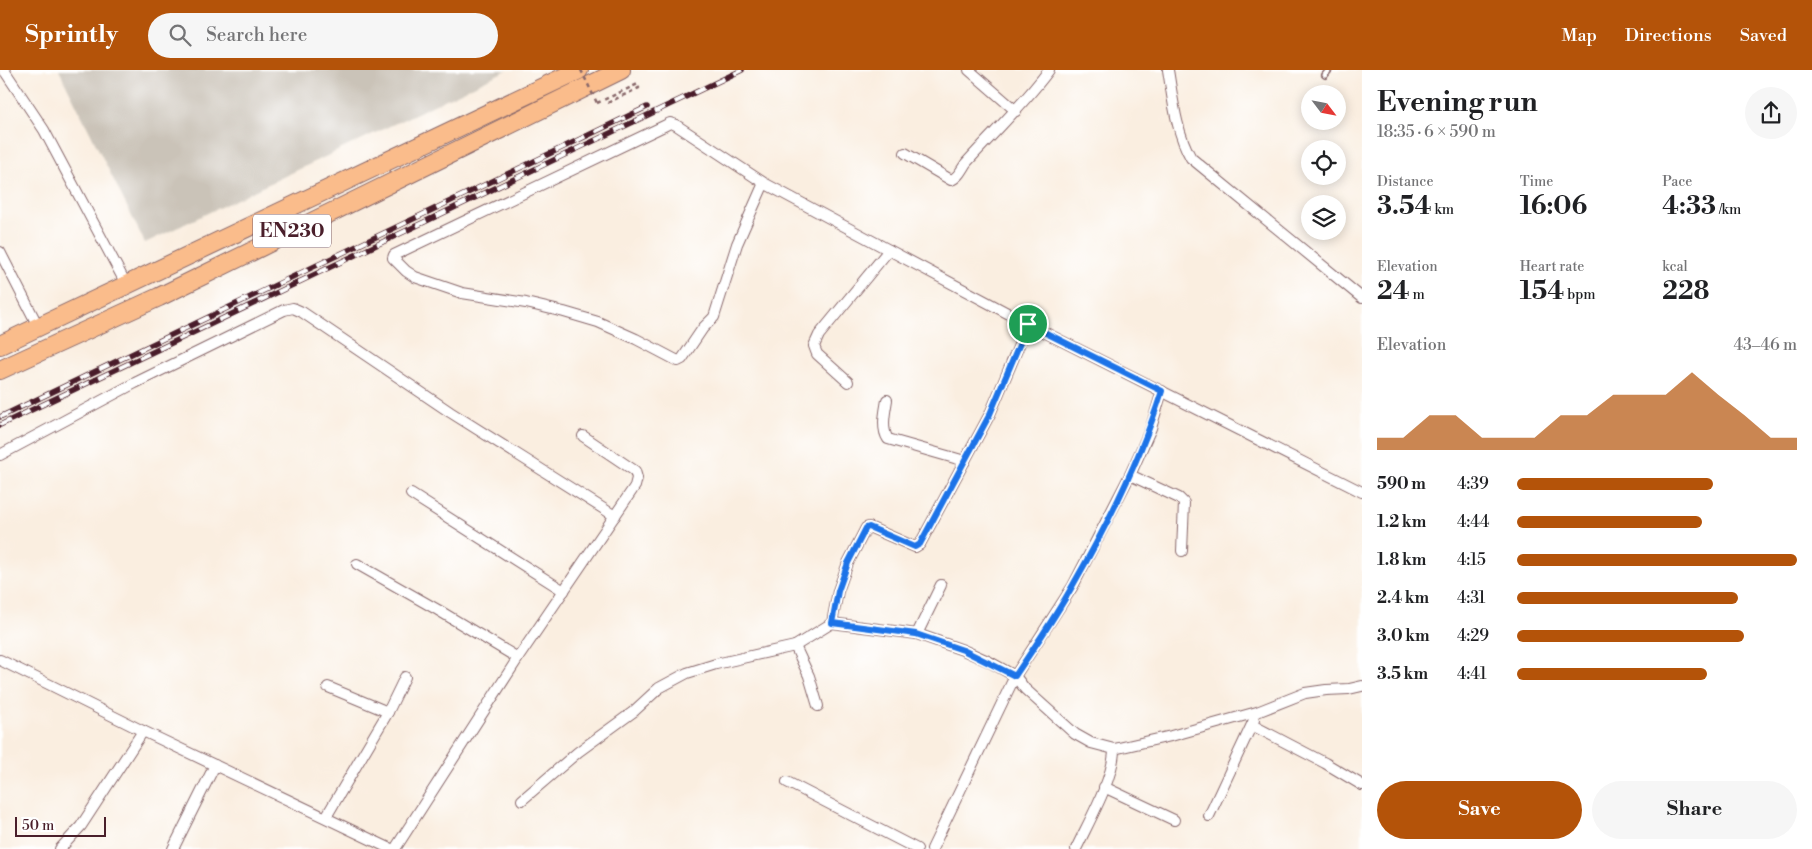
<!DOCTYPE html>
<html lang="en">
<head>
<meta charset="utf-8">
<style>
	body { margin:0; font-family:"Libre Bodoni",serif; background:#f6f6f6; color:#202124; height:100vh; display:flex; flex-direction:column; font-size:19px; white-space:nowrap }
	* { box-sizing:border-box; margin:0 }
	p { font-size:16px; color:#757577 }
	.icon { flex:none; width:28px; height:28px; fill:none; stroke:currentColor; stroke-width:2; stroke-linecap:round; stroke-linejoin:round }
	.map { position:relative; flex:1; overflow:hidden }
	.panel { display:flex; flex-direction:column; background:#fff; width:450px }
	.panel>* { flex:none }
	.needle { width:32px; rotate:122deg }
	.tools { position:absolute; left:1301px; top:15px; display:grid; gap:10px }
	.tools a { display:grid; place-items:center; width:45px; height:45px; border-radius:50%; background:#fff; box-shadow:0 2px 12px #0003; font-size:25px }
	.scale { position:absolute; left:15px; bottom:12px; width:91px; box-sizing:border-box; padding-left:5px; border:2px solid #4a1f2b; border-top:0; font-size:14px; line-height:18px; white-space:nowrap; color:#4a1f2b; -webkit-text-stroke:4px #fff; paint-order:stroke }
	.pin { position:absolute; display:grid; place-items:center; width:42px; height:42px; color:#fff; margin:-21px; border:2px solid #fff; border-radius:50%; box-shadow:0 1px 5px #0007 }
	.round { display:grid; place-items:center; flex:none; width:52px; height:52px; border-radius:26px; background:#f6f6f6 }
	.head { display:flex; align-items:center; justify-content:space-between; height:85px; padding:0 15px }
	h1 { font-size:28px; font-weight:700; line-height:38px }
	.stats { display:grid; grid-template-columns:repeat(3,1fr); gap:8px; height:85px; padding:5px 15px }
	.stats div { display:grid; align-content:center }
	.stats b { font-size:25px; font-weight:700 }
	.stats small { font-size:14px; font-weight:400 }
	.stats p { font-size:14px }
	.chart { height:140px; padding:10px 15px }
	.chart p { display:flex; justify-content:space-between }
	.chart svg { width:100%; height:90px; margin-top:5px; fill:#b45309; opacity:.7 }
	.action { display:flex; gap:10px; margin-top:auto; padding:10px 15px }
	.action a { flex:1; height:58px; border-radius:30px; background:#b45309; color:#fff; font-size:20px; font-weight:700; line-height:58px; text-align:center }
	.action a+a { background:#f6f6f6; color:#202124 }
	ul { padding:0 15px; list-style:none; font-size:16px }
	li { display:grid; grid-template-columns:80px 60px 1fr; align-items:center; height:38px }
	li i { height:12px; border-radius:6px; background:#b45309 }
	header { display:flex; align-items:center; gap:30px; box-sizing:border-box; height:70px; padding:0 25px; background:#b45309; color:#fff }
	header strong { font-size:24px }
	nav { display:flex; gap:28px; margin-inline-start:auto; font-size:18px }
	.search { width:350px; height:45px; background:#f6f6f6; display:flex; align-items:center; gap:12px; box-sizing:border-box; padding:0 18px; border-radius:28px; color:#757577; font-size:19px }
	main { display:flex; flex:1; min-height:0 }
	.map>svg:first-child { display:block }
	.industrial { fill:#cac3b8 }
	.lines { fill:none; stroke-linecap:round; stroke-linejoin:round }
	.lane-casing { stroke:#88676a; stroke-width:8 }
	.street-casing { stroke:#88676a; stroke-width:12 }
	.highway-casing { stroke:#88676a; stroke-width:20 }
	.path { stroke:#88676a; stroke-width:2.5; stroke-dasharray:4 4; stroke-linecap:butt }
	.lane { stroke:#fff; stroke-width:5 }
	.street { stroke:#fff; stroke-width:10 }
	.highway { stroke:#fabc8b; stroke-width:18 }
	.rail-casing { stroke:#4a1f2b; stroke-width:5.5 }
	.rail { stroke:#fff; stroke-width:4; stroke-dasharray:11; stroke-linecap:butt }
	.path-bridge { stroke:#88676a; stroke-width:2.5; stroke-dasharray:4 4; stroke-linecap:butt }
	.route-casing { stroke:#fff; stroke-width:10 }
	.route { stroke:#1a73e8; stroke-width:6 }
	.labels { text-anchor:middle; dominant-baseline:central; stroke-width:4.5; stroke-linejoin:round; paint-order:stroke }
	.shield { fill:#fff; stroke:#80626b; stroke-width:1 }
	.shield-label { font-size:19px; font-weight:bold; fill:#4a1f2b }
</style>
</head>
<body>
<header>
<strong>Sprintly</strong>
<div class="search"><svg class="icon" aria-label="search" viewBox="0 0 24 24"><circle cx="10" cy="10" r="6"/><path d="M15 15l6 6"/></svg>Search here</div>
<nav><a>Map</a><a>Directions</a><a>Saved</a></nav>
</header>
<main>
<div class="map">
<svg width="1362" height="779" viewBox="0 0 1362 779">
	<rect width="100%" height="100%" fill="#fff"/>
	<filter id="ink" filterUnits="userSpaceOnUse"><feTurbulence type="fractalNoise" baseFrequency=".02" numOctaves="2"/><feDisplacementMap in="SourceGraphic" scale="10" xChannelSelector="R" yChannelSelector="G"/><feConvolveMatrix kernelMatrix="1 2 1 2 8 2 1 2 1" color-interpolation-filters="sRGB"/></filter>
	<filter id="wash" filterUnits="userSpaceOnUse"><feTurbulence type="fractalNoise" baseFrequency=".0096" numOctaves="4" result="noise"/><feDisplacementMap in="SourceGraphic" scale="20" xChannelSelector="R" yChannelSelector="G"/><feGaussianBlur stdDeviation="1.12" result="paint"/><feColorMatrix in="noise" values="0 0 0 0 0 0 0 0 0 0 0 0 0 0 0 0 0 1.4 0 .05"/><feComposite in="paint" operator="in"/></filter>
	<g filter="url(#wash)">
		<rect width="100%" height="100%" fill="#faeee0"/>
		<path class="industrial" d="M 59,0 L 507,0 L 145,173 Z"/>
	</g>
	<g filter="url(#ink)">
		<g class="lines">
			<defs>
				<path id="lane" d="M 1325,5 L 1329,0"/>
				<g id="street">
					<path d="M 4,0 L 44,60 L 126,214"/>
					<path d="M 969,0 L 1016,41"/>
					<path d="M 1168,0 C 1173,30 1176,62 1191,88 L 1362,228"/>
					<path d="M 905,83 L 951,110 C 958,108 962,99 966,93 C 994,62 1024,34 1049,0"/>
					<path d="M 764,113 L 737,174 L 714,247 L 703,258 L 682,289 L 678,291 L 636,269 L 598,252 L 564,242 L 526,233 L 462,223 L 415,207 L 406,201 L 393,188 L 394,185 L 664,56 L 670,53 L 676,55 L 764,113 L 889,180 L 1028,254 L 1362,422"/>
					<path d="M 0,182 L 38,256"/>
					<path d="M 848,312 L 817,284 L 814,276 L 819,265 L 889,180"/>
					<path d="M 887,330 C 885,342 881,359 888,369 L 965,391"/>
					<path d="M 0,385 L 135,313 L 284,240 L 293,238 L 302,242 L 450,342 L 615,446"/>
					<path d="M 1130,405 L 1179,428 L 1184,433 L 1182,481"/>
					<path d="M 411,424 L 564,521"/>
					<path d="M 357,494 L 438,540 L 518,588"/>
					<path d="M 832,553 L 917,564 L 963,580 L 988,591 L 1015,606 L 1025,619 L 1075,664 L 1091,673 L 1114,679 L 1171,666 L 1257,642 L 1305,623 L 1326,620 L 1349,619 L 1362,616"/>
					<path d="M 917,564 L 941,515"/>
					<path d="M 795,576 L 809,606 L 818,636"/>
					<path d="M 0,590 L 143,661 L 391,779"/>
					<path d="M 328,617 L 388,642"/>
					<path d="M 1252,655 L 1325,693 L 1362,715"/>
					<path d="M 787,712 L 917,779"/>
					<path d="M 1104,717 L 1174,750"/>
					<path d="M 522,730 L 578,682 L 633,642 L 659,618 L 687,603 L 716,594 L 795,576 L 832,553 L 838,521 L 848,493 L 866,458 L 869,457 L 915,477 L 920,474 L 990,344 L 1028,254"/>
					<path d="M 1209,746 L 1254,650"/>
					<path d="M 326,747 L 388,642 L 405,607"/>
					<path d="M 60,779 L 81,756 L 143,661"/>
					<path d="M 173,779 L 215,695"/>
					<path d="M 395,779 L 518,588 L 635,416 L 637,408 L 635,401 L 583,366"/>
					<path d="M 932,779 L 1015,606 L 1073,516 L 1130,405 L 1151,358 L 1162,321"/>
					<path d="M 1076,779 C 1089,751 1114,708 1114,679"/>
				</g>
				<g id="highway">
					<path d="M 0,275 L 579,0"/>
					<path d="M 0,300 L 159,227 L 621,0"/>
				</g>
			</defs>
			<use href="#lane" class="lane-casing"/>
			<use href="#street" class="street-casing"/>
			<use href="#highway" class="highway-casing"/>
			<path class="path" d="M 597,33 L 638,14 L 639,18 L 605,34"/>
			<use href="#lane" class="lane"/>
			<use href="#street" class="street"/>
			<use href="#highway" class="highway"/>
			<defs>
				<g id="rail">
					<path d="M 0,347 L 647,37"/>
					<path d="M 0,355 L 742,0"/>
				</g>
			</defs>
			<use href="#rail" class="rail-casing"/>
			<use href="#rail" class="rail"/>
			<path class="path-bridge" d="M 581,0 L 597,33"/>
		</g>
	</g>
	<g class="lines" filter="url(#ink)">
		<defs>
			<path id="route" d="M 1028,254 L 1162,321 C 1141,388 1108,454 1073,515 C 1056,546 1035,576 1015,606 L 963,580 L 916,564 L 832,553 L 838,521 L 848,493 L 866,458 L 869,457 L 915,477 L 920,474 L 990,344 Z"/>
		</defs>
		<use href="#route" class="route-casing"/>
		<use href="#route" class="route"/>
	</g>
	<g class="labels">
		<rect class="shield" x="253" y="144.5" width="78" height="33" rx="4"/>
		<g class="shield-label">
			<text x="292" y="161">EN230</text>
		</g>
	</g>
</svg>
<div class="tools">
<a><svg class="needle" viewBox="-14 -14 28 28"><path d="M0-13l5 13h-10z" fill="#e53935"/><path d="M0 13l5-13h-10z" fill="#757577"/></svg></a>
<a><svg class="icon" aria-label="locate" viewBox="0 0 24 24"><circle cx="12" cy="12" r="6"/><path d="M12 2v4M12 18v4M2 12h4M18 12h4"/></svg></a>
<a><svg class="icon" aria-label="layers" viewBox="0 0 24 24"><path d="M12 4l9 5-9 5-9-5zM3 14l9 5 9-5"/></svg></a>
</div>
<div class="scale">50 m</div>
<div class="pin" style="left:1028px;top:254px;background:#1e9e55"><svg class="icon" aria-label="arrive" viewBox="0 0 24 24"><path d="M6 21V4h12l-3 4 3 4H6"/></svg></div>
</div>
<section class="panel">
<div class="head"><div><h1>Evening run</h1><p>18:35 · 6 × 590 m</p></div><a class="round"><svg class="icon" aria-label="share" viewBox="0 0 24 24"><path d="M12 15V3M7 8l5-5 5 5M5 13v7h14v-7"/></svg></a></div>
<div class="stats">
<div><p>Distance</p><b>3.54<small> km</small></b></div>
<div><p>Time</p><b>16:06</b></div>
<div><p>Pace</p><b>4:33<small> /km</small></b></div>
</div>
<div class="stats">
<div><p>Elevation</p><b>24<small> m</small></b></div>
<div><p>Heart rate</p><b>154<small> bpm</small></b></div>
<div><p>kcal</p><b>228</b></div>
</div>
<div class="chart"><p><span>Elevation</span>43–46 m</p>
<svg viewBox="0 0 160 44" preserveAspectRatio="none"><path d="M0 44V38L10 38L20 27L30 27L40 38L50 38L60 38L70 27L80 27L90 17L100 17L110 17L120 6L130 17L140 27L150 38L160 38V44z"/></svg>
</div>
<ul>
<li><b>590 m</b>4:39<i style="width:70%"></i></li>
<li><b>1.2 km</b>4:44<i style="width:66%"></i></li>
<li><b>1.8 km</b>4:15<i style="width:100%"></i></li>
<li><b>2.4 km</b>4:31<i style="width:79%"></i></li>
<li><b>3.0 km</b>4:29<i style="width:81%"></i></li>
<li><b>3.5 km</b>4:41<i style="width:68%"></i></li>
</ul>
<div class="action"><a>Save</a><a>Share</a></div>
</section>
</main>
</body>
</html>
